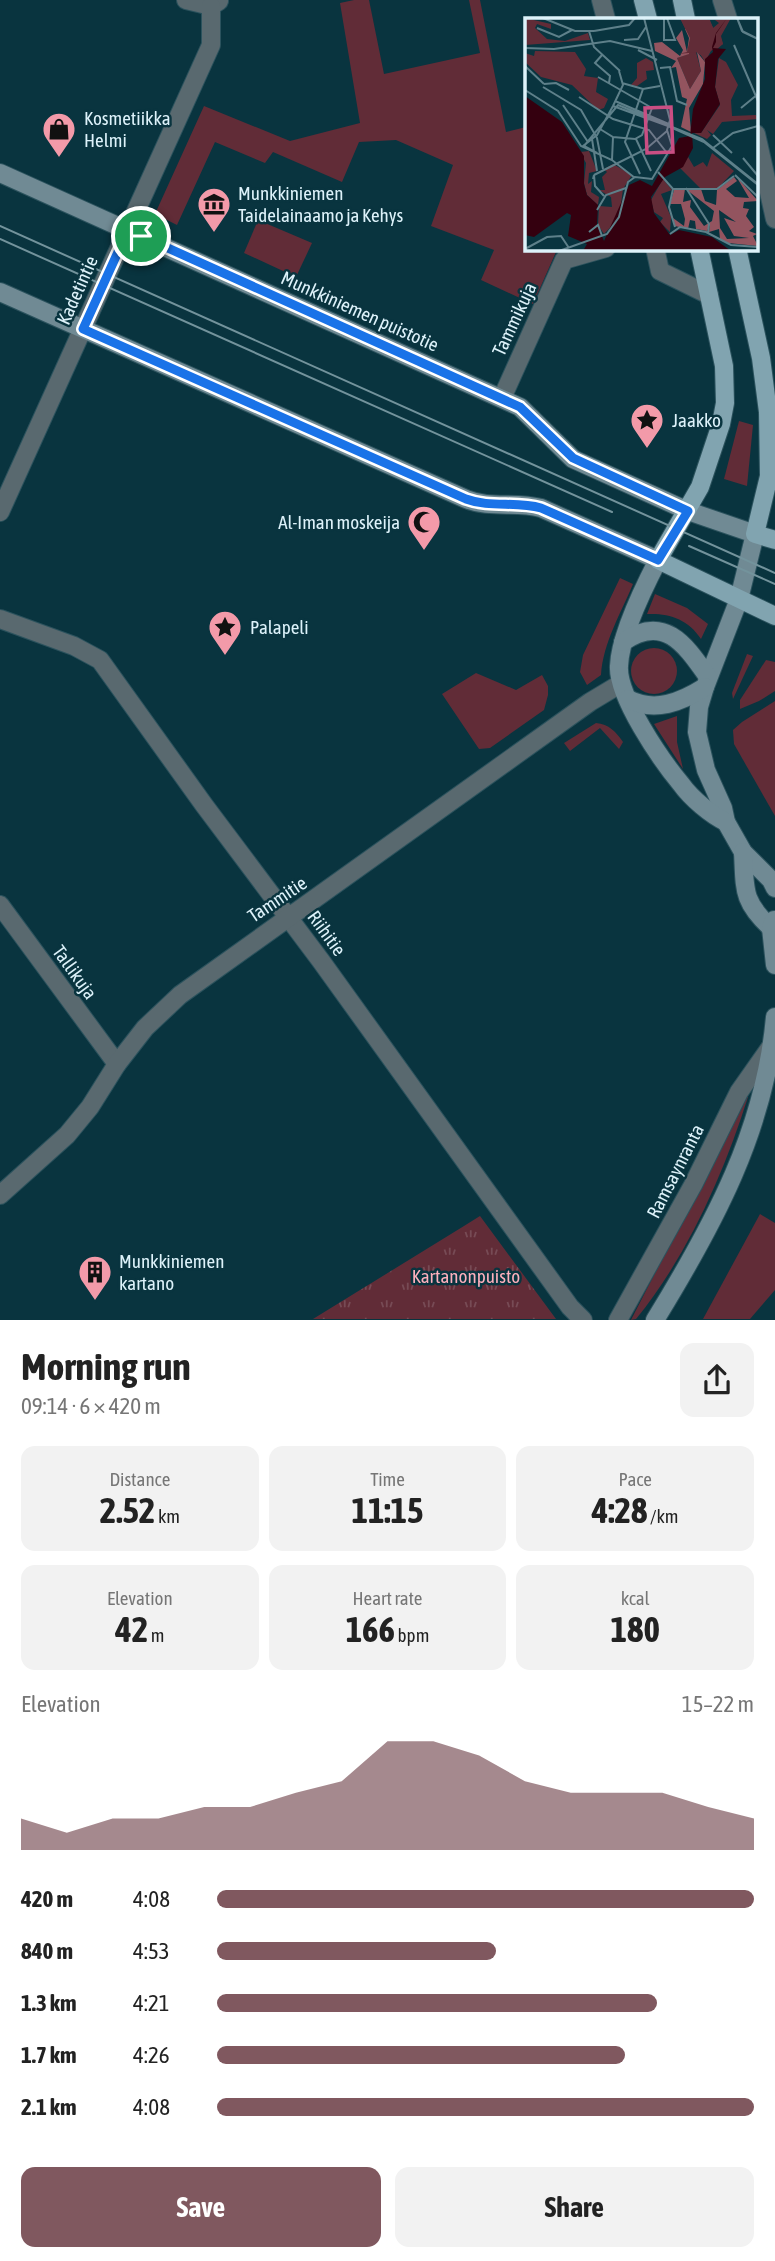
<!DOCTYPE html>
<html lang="en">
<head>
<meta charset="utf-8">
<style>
	body { margin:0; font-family:"Asap Condensed",sans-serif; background:#f2f2f2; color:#222; height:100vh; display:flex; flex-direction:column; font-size:26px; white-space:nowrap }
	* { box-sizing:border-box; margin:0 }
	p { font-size:23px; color:#767676 }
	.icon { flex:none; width:38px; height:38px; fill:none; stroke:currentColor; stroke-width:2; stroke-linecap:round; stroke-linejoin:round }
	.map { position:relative; height:1320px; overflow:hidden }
	.drawer { display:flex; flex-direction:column; background:#fff; flex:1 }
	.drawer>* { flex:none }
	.pin { position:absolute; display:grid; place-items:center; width:60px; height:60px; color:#fff; margin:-30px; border:4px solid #fff; border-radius:50%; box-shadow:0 2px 7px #0007 }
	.round { display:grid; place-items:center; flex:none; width:74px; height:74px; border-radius:14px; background:#f2f2f2 }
	.overview { display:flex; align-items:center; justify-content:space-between; height:119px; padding:0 21px }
	h1 { font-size:38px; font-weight:700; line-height:52px }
	.metrics { display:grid; grid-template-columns:repeat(3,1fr); gap:10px; height:119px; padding:7px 21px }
	.metrics div { display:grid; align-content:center; border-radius:14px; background:#f2f2f2; text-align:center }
	.metrics b { font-size:35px; font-weight:700 }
	.metrics small { font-size:19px; font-weight:400 }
	.metrics p { font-size:19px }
	.chart { height:196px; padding:14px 21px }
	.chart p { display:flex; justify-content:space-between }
	.chart svg { width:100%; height:126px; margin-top:7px; fill:#80585f; opacity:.7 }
	.primary-button { display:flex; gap:14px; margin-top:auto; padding:14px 21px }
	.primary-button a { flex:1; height:80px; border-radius:14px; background:#80585f; color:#fff; font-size:28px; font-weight:700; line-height:80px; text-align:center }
	.primary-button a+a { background:#f2f2f2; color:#222 }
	ul { padding:0 21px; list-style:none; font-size:23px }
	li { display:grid; grid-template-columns:112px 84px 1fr; align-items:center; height:52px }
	li i { height:18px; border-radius:9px; background:#80585f }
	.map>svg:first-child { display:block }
	.green { fill:#612c37 }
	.park { fill:url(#park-tufts) }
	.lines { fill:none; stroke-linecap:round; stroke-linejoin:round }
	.street-casing { stroke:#2b525d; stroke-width:20 }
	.secondary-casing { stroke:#2b525d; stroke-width:20 }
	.primary-casing { stroke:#2b525d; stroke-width:20 }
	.street { stroke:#59696f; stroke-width:18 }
	.secondary { stroke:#708a94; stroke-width:18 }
	.primary { stroke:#81a4b0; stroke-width:18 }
	.tram { stroke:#73939c; stroke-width:2 }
	.route-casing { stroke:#fff; stroke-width:14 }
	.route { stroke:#1a73e8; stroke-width:9 }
	.labels { text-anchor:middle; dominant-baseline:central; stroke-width:5; stroke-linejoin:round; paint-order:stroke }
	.poi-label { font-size:19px; fill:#ddf2fa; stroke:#09343f; text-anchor:start }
	.street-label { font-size:19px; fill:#ddf2fa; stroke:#09343f }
	.park-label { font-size:19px; fill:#feb0bd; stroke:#09343f }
	.inset-road { fill:none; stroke:#5e808a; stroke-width:2 }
	.view { fill:#c94e83; fill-opacity:0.15; stroke:#c94e83; stroke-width:3.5 }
	.inset-edge { fill:none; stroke:#ddf2fa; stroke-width:3.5 }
</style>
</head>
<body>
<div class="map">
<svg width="775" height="1320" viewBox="0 0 775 1320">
	<defs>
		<pattern id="park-tufts" width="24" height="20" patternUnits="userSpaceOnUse" patternTransform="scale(1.75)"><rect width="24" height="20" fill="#612c37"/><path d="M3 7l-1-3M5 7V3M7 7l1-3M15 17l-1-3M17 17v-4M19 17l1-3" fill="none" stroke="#774b55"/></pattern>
	</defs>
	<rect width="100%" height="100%" fill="#09343f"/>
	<g class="green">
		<path d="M 354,0 L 369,0 L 384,74 L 480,53 L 469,0 L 480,0 L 506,132 L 526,127 L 526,248 L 570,249 L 556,252 L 533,304 L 481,280 L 494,250 L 431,226 L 453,165 L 396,140 L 359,142 L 342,182 L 273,152 L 265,163 L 215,142 L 177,225 L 155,214 L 204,106 L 290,141 L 360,123 L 340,3 Z"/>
		<path d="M 258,220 L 312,243 L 296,277 L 244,253 Z"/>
		<path d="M 739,421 L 753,425 L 747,486 L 724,479 Z"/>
		<path d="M 620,578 L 633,584 C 621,613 603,643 601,675 L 587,685 L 580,672 L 583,655 Z"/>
		<path d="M 655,594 L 687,608 L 708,624 L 701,639 C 688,619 669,613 647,614 Z"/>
		<circle cx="654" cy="671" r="23"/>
		<path d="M 747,654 L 753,656 L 733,699 L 732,693 Z"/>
		<path d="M 766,660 L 775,662 L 775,691 L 759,701 L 740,709 L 740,700 Z"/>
		<path d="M 476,673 L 516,690 L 542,675 L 548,686 L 548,695 L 544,710 L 490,748 L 479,749 L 442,694 Z"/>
		<path d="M 775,701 L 775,816 L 734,744 L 733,730 L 742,722 Z"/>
		<path d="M 677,716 L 677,742 L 683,769 L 654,724 Z"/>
		<path d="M 596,723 C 609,724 616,732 623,742 L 619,749 L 600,728 L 570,751 L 564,743 Z"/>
		<path d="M 746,1095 L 748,1097 C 724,1173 687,1257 636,1319 L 631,1320 Z"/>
		<path d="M 760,1214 L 775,1223 L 775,1290 L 750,1319 L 703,1319 Z"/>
	</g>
	<path class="park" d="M 480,1216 L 556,1319 L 313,1319 L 464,1226 Z"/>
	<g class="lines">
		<defs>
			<g id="street">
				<path d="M 186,0 L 211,6 L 219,1"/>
				<path d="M 601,0 L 606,19"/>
				<path d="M 722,0 L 728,19"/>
				<path d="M 756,134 L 775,219"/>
				<path d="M 655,248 L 660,271 L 709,295"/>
				<path d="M 502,398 L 564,260 L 606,248"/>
				<path d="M 0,512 L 211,45 L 211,6"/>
				<path d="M 0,619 L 74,646 L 100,660 L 204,805 L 321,961 L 570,1307 L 583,1320"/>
				<path d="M 0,905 L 117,1064"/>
				<path d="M 0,1195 L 67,1135 L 90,1107 L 117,1064 L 145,1028 L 180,995 L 590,702 L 620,684"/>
				<path d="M 618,1320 L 693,1185 L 739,1092 L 772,1045"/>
			</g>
			<g id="secondary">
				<path d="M 0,173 L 520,407 L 573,459 L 688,511 L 755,534 L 739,599 L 705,687 L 699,707 L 697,732 L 706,770 L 723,808 L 726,822 L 743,852 L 771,880 L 775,888"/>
				<path d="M 0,292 L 466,499 C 490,509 516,501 541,508 L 658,560 C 644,587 620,637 619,666 C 617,696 661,760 681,784 C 691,798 711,815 726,822"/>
				<path d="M 623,642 C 665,613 686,646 708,677"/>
				<path d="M 628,699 C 655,713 681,702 705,687"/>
				<path d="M 743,852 C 745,890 742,901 771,928"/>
				<path d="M 774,920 L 771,928 L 775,965"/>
				<path d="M 655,1320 C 714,1224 765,1130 775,1017"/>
			</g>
			<g id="primary">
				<path d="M 643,0 L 648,19"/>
				<path d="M 682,0 L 686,19"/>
				<path d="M 699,248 L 724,366 L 725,403 L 721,424 L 700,487 L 658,560 L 775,616"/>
				<path d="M 737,248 L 761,358 L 768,412 L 769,476 L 755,534 L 775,540"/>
			</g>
		</defs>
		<use href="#street" class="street-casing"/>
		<use href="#secondary" class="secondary-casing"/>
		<use href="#primary" class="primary-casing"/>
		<use href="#street" class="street"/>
		<use href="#secondary" class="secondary"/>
		<use href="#primary" class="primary"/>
		<g class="tram">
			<path d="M 0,226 L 775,573"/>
			<path d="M 0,239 L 612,512"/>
			<path d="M 689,546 L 775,584"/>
		</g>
	</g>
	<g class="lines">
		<defs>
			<path id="route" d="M 128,230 L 520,407 L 573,458 L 688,511 L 658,560 L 541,508 C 516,501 490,508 466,499 L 83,329 Z"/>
		</defs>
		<use href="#route" class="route-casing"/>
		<use href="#route" class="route"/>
	</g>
	<defs>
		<symbol id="shop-pin" viewBox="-11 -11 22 30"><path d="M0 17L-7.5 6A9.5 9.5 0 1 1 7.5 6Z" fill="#f39aa9" stroke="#09343f"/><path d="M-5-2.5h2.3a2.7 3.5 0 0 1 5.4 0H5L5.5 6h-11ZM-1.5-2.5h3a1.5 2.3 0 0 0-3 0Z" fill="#111"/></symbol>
		<symbol id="museum-pin" viewBox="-11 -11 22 30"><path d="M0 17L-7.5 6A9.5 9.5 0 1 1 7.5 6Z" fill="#f39aa9" stroke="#09343f"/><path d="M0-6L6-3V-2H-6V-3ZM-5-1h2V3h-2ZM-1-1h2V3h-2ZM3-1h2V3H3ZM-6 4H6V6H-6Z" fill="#111"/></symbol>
		<symbol id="sight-pin" viewBox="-11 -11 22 30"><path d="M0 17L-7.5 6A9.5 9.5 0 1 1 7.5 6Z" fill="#f39aa9" stroke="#09343f"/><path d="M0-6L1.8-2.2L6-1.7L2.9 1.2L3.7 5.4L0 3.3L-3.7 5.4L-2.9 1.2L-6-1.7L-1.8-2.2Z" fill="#111"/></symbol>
		<symbol id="mosque-pin" viewBox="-11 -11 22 30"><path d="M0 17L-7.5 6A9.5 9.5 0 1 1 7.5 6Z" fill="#f39aa9" stroke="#09343f"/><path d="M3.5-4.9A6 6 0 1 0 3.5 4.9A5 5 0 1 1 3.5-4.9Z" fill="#111"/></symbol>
		<symbol id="building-pin" viewBox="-11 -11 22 30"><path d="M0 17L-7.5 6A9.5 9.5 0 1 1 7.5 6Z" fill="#f39aa9" stroke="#09343f"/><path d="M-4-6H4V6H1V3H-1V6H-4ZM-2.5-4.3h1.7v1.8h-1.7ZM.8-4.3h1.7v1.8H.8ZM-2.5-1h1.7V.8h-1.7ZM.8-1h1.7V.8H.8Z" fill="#111"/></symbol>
	</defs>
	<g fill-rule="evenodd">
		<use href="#shop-pin" x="40" y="110" width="38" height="52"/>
		<use href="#museum-pin" x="195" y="185" width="38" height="52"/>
		<use href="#sight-pin" x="628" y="401" width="38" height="52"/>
		<use href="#mosque-pin" x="405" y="503" width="38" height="52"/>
		<use href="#sight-pin" x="206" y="608" width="38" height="52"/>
		<use href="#building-pin" x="76" y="1253" width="38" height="52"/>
	</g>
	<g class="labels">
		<g class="poi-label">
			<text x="84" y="118">Kosmetiikka<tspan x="84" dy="22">Helmi</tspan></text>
			<text x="238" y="193">Munkkiniemen<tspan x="238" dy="22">Taidelainaamo ja Kehys</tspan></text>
			<text x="672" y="420">Jaakko</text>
			<text x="400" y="522" text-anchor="end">Al-Iman moskeija</text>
			<text x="250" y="627">Palapeli</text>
			<text x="119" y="1261">Munkkiniemen<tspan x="119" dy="22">kartano</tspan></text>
		</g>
		<g class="street-label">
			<text transform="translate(77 290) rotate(-66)">Kadetintie</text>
			<text transform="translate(360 311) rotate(24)">Munkkiniemen puistotie</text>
			<text transform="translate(514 319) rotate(-65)">Tammikuja</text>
			<text transform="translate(277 899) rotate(-34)">Tammitie</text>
			<text transform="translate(327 933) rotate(54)">Riihitie</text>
			<text transform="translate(75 972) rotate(54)">Tallikuja</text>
			<text transform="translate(675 1171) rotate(-63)">Ramsaynranta</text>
		</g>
		<g class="park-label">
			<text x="466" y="1276">Kartanonpuisto</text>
		</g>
	</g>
	<g transform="translate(525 18)">
		<rect width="233" height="233" fill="#09343f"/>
		<path d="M 155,0 L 184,2 L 189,11 L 205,0 L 195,17 L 198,26 L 177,38 L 171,34 L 176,53 L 165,71 L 152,40 L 163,36 L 167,25 Z" fill="#612c37"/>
		<path d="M 160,11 L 166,13 L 164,36 L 152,40 L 165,71 L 176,53 L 172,34 L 180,44 L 178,66 L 164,90 L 166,114 L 156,109 L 162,81 L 157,79 L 151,49 L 146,50 L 151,43 L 130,33 L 129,25 L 137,24 L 155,38 L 158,32 L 151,20 L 157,12 L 162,34 L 164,20 ZM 211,158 L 233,183 L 219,184 L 218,190 L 224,191 L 221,198 L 229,209 L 224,213 L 232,216 L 228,218 L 233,228 L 203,225 L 195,221 L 194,211 L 184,214 L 185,206 L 182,213 L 171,211 L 170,203 L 165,202 L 163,211 L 150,208 L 148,200 L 159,208 L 160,201 L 156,186 L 145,186 L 149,172 L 160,171 L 158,184 L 166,182 L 165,189 L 179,208 L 187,203 L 189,193 L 162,172 L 176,171 L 180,183 L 191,187 L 192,172 L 209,159 L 212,163 L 201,171 L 210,179 L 224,180 ZM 194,192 L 211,204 L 199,200 L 209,218 L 224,220 L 202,221 L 195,210 Z" fill="#93545f" fill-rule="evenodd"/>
		<path d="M 0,0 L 26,6 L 26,11 L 12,6 L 10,10 L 22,21 L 40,23 L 63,15 L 65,22 L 0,27 ZM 155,0 L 185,2 L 188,10 L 194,5 L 190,2 L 206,0 L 196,18 L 198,26 L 190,33 L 188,29 L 180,44 L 174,34 L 153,36 L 162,34 L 165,20 ZM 10,33 L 50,34 L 61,51 L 59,58 L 73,60 L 71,74 L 83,81 L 79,90 L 73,92 L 47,67 L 16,59 L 0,44 L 0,35 L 9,38 ZM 121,40 L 128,44 L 129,52 L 121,53 L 122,61 L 112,68 L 106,67 L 112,60 L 112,45 ZM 194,40 L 201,44 L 213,67 L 206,82 L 207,98 L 231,97 L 233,101 L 197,104 L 188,116 L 182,112 L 186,117 L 182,121 L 169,115 L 176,115 L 195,87 L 190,69 ZM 64,133 L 72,153 L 64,155 L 63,166 L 67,163 L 66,174 L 74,179 L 73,187 L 62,177 L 59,165 L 61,145 L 55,134 ZM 187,135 L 209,153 L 193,170 L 175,170 L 155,150 L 162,137 L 169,149 L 178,144 L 182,149 ZM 88,146 L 107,157 L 98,171 L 94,200 L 79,216 L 73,207 L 74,188 L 87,189 L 86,179 L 74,172 L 80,172 L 77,159 L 82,154 L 79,151 ZM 138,161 L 147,172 L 136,176 L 146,199 L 145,214 L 135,204 L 138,200 L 129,194 L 126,182 Z" fill="#612c37"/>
		<path d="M 202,0 L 191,16 L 191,24 L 188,30 L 201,31 L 193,41 L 190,69 L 195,86 L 176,115 L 167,115 L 168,130 L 158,149 L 140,159 L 126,179 L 129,195 L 145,217 L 154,212 L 187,219 L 206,233 L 58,233 L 62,226 L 43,218 L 46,197 L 42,195 L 9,219 L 0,217 L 0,78 L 37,104 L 59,138 L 59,166 L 62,177 L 73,187 L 72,206 L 79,223 L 104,167 L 115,162 L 127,168 L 154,120 L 165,118 L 168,91 L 180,61 L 180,41 L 188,34 L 187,29 L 191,15 Z" fill="#34000f"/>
		<path class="inset-road" d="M 18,0 L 50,13 L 69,13M 139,0 L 139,22 L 150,22 L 142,0M 212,0 L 218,14 L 233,21M 212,0 L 217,13 L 233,21M 12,10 L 34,19 L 47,12M 64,13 L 69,29 L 95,53M 69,13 L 104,7 L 110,0M 99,22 L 113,21 L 121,9M 209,27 L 233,83M 0,30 L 29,31 L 85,23 L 127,33M 113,32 L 132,42M 77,37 L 70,45 L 85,58 L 84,65M 0,48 L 19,66M 135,50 L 145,49 L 152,83 L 162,87M 73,59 L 127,90M 97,65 L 118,71 L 135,68M 19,66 L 31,65 L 44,72M 18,69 L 56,92 L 72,120 L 78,151M 0,72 L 33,93 L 56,128 L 87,142 L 110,160M 54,79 L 88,101 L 124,112 L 142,135M 90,83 L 146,107M 38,87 L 63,124M 88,88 L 143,108M 216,90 L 233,76M 143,108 L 179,124 L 233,167M 75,111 L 88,119 L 110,121 L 117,117 L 127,90M 188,117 L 207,135M 67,121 L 72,153M 111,121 L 126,153M 58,128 L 72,117 L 88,88 L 98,67 L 94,53M 188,130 L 208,115 L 233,108M 72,135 L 59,128 L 93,87 L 177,121 L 233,166M 218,140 L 233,158M 87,142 L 88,119M 133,154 L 148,171 L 192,171 L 209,158M 115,156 L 100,124 L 118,71M 69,157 L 121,131 L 142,113M 210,157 L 233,179M 68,161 L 69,157 L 70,168 L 79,178M 161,170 L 184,206 L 183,215M 148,171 L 144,189 L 150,209M 72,192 L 81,177 L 101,170M 64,214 L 73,207 L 77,218M 145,216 L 155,209 L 181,214 L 206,227 L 233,229M 0,231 L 22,219 L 36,218 L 44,230M 34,233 L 82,216 L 94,199 L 103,164 L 110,159 L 127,161 L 147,128 L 142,112 L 145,102 L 119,0"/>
		<path class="view" d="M 146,89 L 148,134 L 122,135 L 120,90 Z"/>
		<rect width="233" height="233" class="inset-edge"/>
	</g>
</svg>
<div class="pin" style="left:141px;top:236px;background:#1e9e55"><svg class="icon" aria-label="arrive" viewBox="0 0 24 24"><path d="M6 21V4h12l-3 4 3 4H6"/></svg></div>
</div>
<section class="drawer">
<div class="overview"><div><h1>Morning run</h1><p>09:14 · 6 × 420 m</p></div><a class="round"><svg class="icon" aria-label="share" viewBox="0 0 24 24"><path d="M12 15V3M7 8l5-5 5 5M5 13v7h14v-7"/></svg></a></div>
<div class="metrics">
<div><p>Distance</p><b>2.52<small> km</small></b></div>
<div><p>Time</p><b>11:15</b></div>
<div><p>Pace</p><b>4:28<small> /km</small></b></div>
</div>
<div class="metrics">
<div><p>Elevation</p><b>42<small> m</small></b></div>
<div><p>Heart rate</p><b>166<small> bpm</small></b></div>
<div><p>kcal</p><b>180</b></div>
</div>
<div class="chart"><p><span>Elevation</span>15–22 m</p>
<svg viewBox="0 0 160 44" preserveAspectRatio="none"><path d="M0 44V33L10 38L20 33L30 33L40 29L50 29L60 24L70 20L80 6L90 6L100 11L110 20L120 24L130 24L140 24L150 29L160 33V44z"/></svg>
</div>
<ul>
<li><b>420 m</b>4:08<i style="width:100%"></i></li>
<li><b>840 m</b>4:53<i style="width:52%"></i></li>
<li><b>1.3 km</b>4:21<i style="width:82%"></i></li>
<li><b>1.7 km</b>4:26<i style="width:76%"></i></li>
<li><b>2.1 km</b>4:08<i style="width:100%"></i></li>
</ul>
<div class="primary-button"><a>Save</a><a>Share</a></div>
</section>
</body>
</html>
